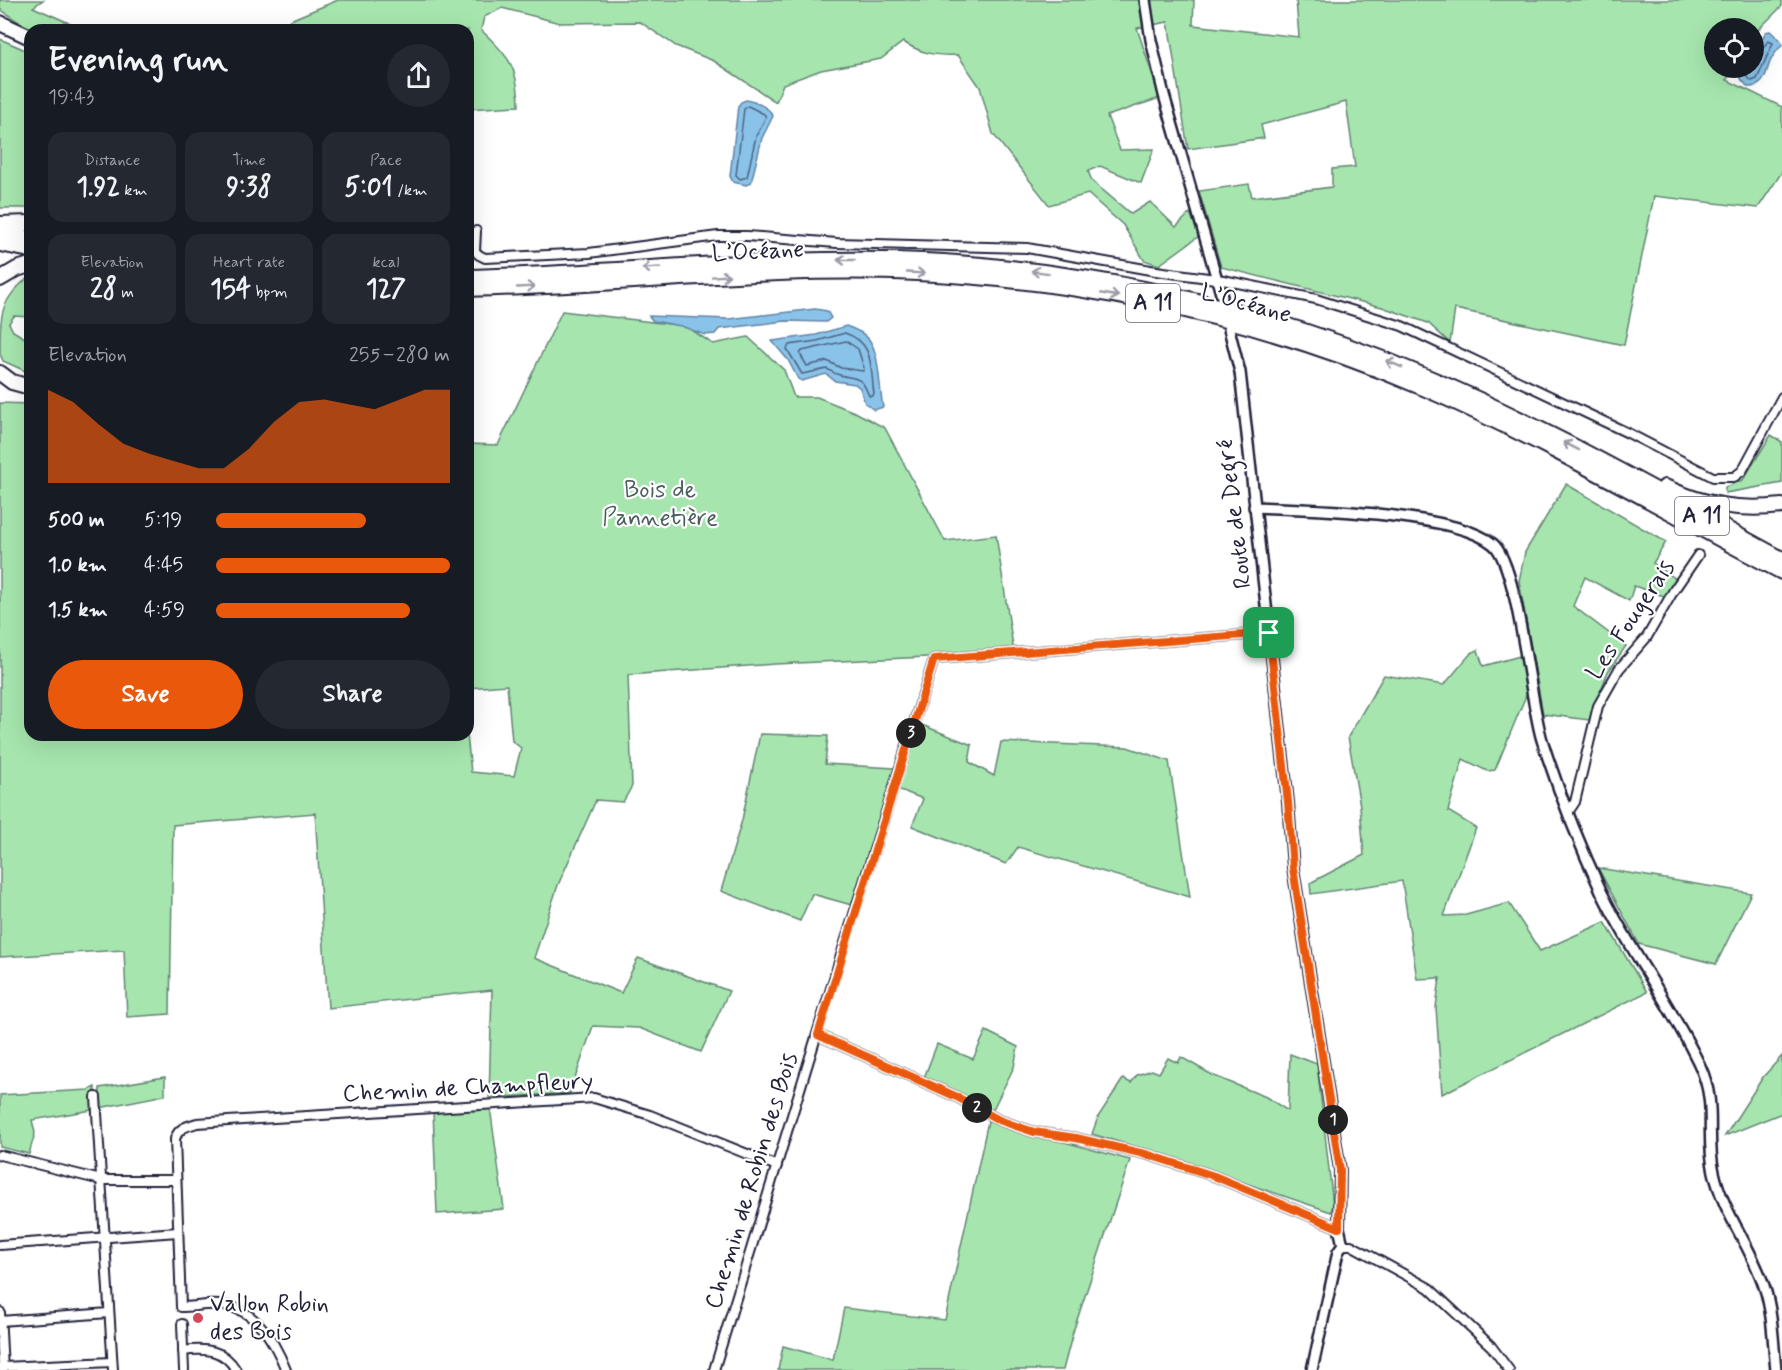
<!DOCTYPE html>
<html lang="en">
<head>
<meta charset="utf-8">
<style>
	body { margin:0; font-family:Mynerve,sans-serif; background:#242831; color:#f1f3f6; height:100vh; display:flex; flex-direction:column; font-size:22px; white-space:nowrap }
	* { box-sizing:border-box; margin:0 }
	p { font-size:20px; color:#9ea1a6 }
	.icon { flex:none; width:33px; height:33px; fill:none; stroke:currentColor; stroke-width:2; stroke-linecap:round; stroke-linejoin:round }
	.map { position:relative; flex:1; overflow:hidden }
	.details { position:absolute; left:24px; top:24px; width:450px; height:717px; display:flex; flex-direction:column; background:#171b24; border-radius:18px; box-shadow:0 6px 24px #0002 }
	.details>* { flex:none }
	.buttons { position:absolute; left:1704px; top:18px; display:grid; gap:12px }
	.buttons a { display:grid; place-items:center; width:60px; height:60px; border-radius:50%; background:#171b24; box-shadow:0 6px 24px #0002; font-size:30px }
	.pin { position:absolute; display:grid; place-items:center; width:51px; height:51px; color:#fff; margin:-26px; border-radius:12px; box-shadow:0 3px 9px #0006 }
	.km { position:absolute; width:30px; height:30px; margin:-15px; border-radius:50%; background:#222; color:#fff; font-size:16px; line-height:30px; text-align:center }
	.round { display:grid; place-items:center; flex:none; width:63px; height:63px; border-radius:32px; background:#242831 }
	.head { display:flex; align-items:center; justify-content:space-between; height:102px; padding:0 24px }
	h1 { font-size:33px; font-weight:700; line-height:45px }
	.stats { display:grid; grid-template-columns:repeat(3,1fr); gap:9px; height:102px; padding:6px 24px }
	.stats div { display:grid; align-content:center; border-radius:15px; background:#242831; text-align:center }
	.stats b { font-size:26px; font-weight:700 }
	.stats small { font-size:16px; font-weight:400 }
	.stats p { font-size:16px }
	.chart { height:168px; padding:12px 24px }
	.chart p { display:flex; justify-content:space-between }
	.chart svg { width:100%; height:108px; margin-top:6px; fill:#ea580c; opacity:.7 }
	.primary-button { display:flex; gap:12px; margin-top:auto; padding:12px 24px }
	.primary-button a { flex:1; height:69px; border-radius:36px; background:#ea580c; color:#fff; font-size:24px; font-weight:700; line-height:69px; text-align:center }
	.primary-button a+a { background:#242831; color:#f1f3f6 }
	ul { padding:0 24px; list-style:none; font-size:20px }
	li { display:grid; grid-template-columns:96px 72px 1fr; align-items:center; height:45px }
	li i { height:15px; border-radius:8px; background:#ea580c }
	.map>svg:first-child { display:block }
	.green { fill:#a6e6ae; stroke:#648474; stroke-width:1.5 }
	.water { fill:#8ac3e9; stroke:#6083a3; stroke-width:1.5 }
	.lines { fill:none; stroke-linecap:round; stroke-linejoin:round }
	.shore { stroke:#4c6281; stroke-width:1.5 }
	.minor-casing { stroke:#22223b; stroke-width:12 }
	.tertiary-casing { stroke:#22223b; stroke-width:14 }
	.motorway-casing { stroke:#22223b; stroke-width:18 }
	.minor { stroke:#fff; stroke-width:8 }
	.tertiary { stroke:#fff; stroke-width:9 }
	.motorway { stroke:#fff; stroke-width:14 }
	.oneway { stroke:#9c9ca7 }
	.route-casing { stroke:#fff; stroke-width:12 }
	.route { stroke:#ea580c; stroke-width:8 }
	.poi-dot { fill:#d1495b; stroke:#fff; stroke-width:2 }
	.labels { text-anchor:middle; dominant-baseline:central; stroke-width:4.5; stroke-linejoin:round; paint-order:stroke }
	.shield { fill:#fff; stroke:#646476; stroke-width:1.5 }
	.shield-label { font-size:22px; font-weight:bold; fill:#22223b }
	.street-label { font-size:24px; fill:#22223b; stroke:#fff }
	.park-label { font-size:24px; fill:#4a5d5e; stroke:#fff }
	.poi-label { font-size:24px; fill:#22223b; stroke:#fff; text-anchor:start }
</style>
</head>
<body>
<div class="map">
<svg width="1782" height="1370" viewBox="0 0 1782 1370">
	<rect width="100%" height="100%" fill="#fff"/>
	<filter id="ink" filterUnits="userSpaceOnUse"><feTurbulence type="fractalNoise" baseFrequency=".0167" numOctaves="2"/><feDisplacementMap in="SourceGraphic" scale="12" xChannelSelector="R" yChannelSelector="G"/><feConvolveMatrix kernelMatrix="1 2 1 2 8 2 1 2 1" color-interpolation-filters="sRGB"/></filter>
	<g filter="url(#ink)">
		<g class="green">
			<path d="M 0,0 L 43,0 L 33,7 L 85,30 L 35,30 L 22,24 L 0,9 Z"/>
			<path d="M 338,0 L 1194,0 L 1193,25 L 1299,37 L 1296,0 L 1782,0 L 1782,6 L 1754,34 L 1754,28 L 1714,28 L 1714,68 L 1733,68 L 1727,80 L 1782,107 L 1782,172 L 1758,208 L 1654,196 L 1624,345 L 1455,309 L 1450,343 L 1428,323 L 1382,307 L 1221,267 L 1199,191 L 1249,184 L 1252,197 L 1332,187 L 1332,169 L 1355,167 L 1346,102 L 1261,125 L 1264,138 L 1188,149 L 1168,22 L 1137,28 L 1160,98 L 1107,116 L 1120,150 L 1154,149 L 1141,183 L 1100,166 L 1088,171 L 1092,181 L 1131,214 L 1150,202 L 1176,227 L 1190,213 L 1199,236 L 1159,265 L 1144,260 L 1123,225 L 1088,194 L 1049,205 L 993,134 L 980,87 L 958,55 C 935,56 923,54 903,42 L 881,59 L 821,70 L 783,84 L 776,102 L 714,61 L 676,46 L 640,22 L 560,23 L 502,8 L 484,17 L 481,30 C 509,56 518,67 519,106 L 468,109 L 468,30 L 273,30 L 295,18 Z"/>
			<path d="M 0,39 L 30,52 L 30,208 L 0,208 Z"/>
			<path d="M 30,276 L 30,317 L 14,316 L 9,323 L 13,331 L 30,341 L 30,373 L 3,361 L 0,354 C 0,313 0,300 30,276 Z"/>
			<path d="M 562,311 L 685,326 L 713,344 L 748,337 L 784,370 L 794,397 L 817,397 L 857,413 L 885,428 L 945,541 L 996,535 L 1014,653 L 775,664 L 628,675 L 632,786 L 623,802 L 596,800 L 558,885 L 534,958 L 621,993 L 638,958 L 729,991 L 701,1052 L 639,1028 L 593,1026 L 570,1093 L 489,1098 L 492,990 L 328,1008 L 315,813 L 173,825 L 170,1014 L 127,1017 L 124,950 L 0,957 L 0,403 L 30,404 L 30,735 L 467,735 L 471,772 L 514,776 L 521,748 L 512,741 L 507,685 L 468,688 L 468,444 L 498,445 Z"/>
			<path d="M 1771,435 L 1782,442 L 1782,483 L 1725,493 L 1725,487 L 1743,480 Z"/>
			<path d="M 1566,484 L 1666,542 L 1653,563 L 1676,579 L 1664,596 L 1634,586 L 1629,601 L 1585,577 L 1573,606 L 1626,646 L 1608,672 L 1589,720 L 1543,714 L 1519,581 L 1525,552 Z"/>
			<path d="M 1478,650 L 1483,666 L 1520,656 L 1527,693 L 1495,770 L 1487,771 L 1463,759 L 1448,811 L 1476,828 L 1444,916 L 1466,915 L 1509,903 L 1540,951 L 1605,922 L 1647,992 L 1442,1094 L 1436,1007 L 1440,978 L 1417,979 L 1402,881 L 1311,894 L 1310,883 L 1364,855 L 1360,806 L 1348,737 L 1384,675 L 1444,685 L 1471,653 Z"/>
			<path d="M 917,723 L 972,745 L 969,762 L 994,776 L 1001,742 L 1127,747 L 1169,761 L 1190,897 L 1018,847 L 1006,864 L 912,826 L 923,799 L 895,788 Z"/>
			<path d="M 760,734 L 828,736 L 825,764 L 894,768 L 881,814 L 887,815 L 859,907 L 812,894 L 800,921 L 721,891 L 742,820 Z"/>
			<path d="M 1598,868 L 1751,893 L 1716,964 L 1639,944 Z"/>
			<path d="M 986,1031 L 1018,1047 L 1014,1067 L 992,1111 L 924,1078 L 937,1044 L 973,1059 Z"/>
			<path d="M 1290,1054 L 1317,1064 L 1333,1205 L 1331,1212 L 1156,1153 L 1092,1134 L 1098,1117 L 1123,1079 L 1131,1083 L 1137,1075 L 1152,1070 L 1159,1073 L 1168,1058 L 1178,1063 L 1181,1057 L 1212,1075 L 1266,1097 L 1288,1111 Z"/>
			<path d="M 1782,1056 L 1782,1113 L 1725,1136 L 1763,1077 Z"/>
			<path d="M 165,1077 L 165,1095 L 99,1108 L 100,1088 Z"/>
			<path d="M 95,1087 L 95,1108 L 92,1110 L 32,1120 L 35,1133 L 29,1154 L 0,1147 L 0,1095 L 89,1090 Z"/>
			<path d="M 490,1107 L 504,1209 L 437,1214 L 433,1110 Z"/>
			<path d="M 988,1121 L 1130,1160 L 1073,1332 L 1063,1370 L 778,1370 L 783,1346 L 833,1360 L 844,1308 L 945,1320 Z"/>
		</g>
		<g class="water">
			<path d="M 1770,31 L 1782,42 L 1782,45 C 1777,50 1773,56 1770,62 C 1765,75 1765,87 1748,87 L 1741,79 L 1741,71 L 1743,68 L 1754,68 L 1754,51 L 1766,32 Z"/>
			<path d="M 746,100 C 756,102 769,107 773,116 L 762,138 L 751,183 L 746,185 L 733,182 L 730,176 L 738,106 L 741,102 Z"/>
			<path d="M 815,309 L 827,311 L 831,318 L 826,322 L 785,321 L 719,329 L 715,334 L 705,335 L 681,326 L 653,321 L 649,316 L 729,319 Z"/>
			<path d="M 846,326 C 854,329 865,333 870,341 C 880,356 879,389 883,407 L 874,410 L 865,403 L 860,388 L 855,384 L 835,381 L 826,374 L 802,381 L 798,379 L 788,360 L 772,341 L 816,335 Z"/>
		</g>
		<g class="lines">
			<g class="shore">
				<path d="M 1747,68 L 1747,77 L 1752,81 L 1757,79 L 1773,43 L 1768,41 L 1760,52 L 1754,54"/>
				<path d="M 748,106 L 764,114 L 766,117 L 756,136 L 747,177 L 740,179 L 736,175 L 744,109 Z"/>
				<path d="M 845,333 C 875,343 870,367 874,394 L 872,396 L 869,396 C 861,375 858,380 840,375 C 835,374 831,371 827,369 L 802,374 L 787,349 L 789,345 L 817,341 Z"/>
				<path d="M 846,341 L 858,349 L 864,368 L 863,371 L 841,368 L 827,361 L 807,366 L 800,354 L 802,351 Z"/>
			</g>
			<defs>
				<g id="minor">
					<path d="M 476,231 L 475,251 L 479,255 L 485,258 L 589,253 L 718,236 L 747,236 L 837,243 L 1027,248 L 1156,271 L 1223,280 L 1316,299 L 1402,326 L 1628,433 L 1713,477 L 1734,477 L 1742,471 L 1782,397"/>
					<path d="M 1569,811 L 1575,802 L 1598,706 L 1619,669 L 1647,637 L 1674,590 L 1698,555"/>
					<path d="M 818,1035 L 957,1097 L 999,1120 L 1016,1126 L 1034,1132 L 1076,1138 L 1149,1155 L 1214,1176 L 1339,1228"/>
					<path d="M 96,1097 L 113,1370"/>
					<path d="M 0,1155 L 101,1180 L 176,1180"/>
					<path d="M 0,1245 L 178,1232"/>
					<path d="M 1343,1245 L 1351,1245 L 1429,1288 L 1491,1346 L 1509,1370"/>
					<path d="M 0,1312 L 3,1370"/>
					<path d="M 0,1321 L 109,1313"/>
					<path d="M 182,1324 L 184,1370"/>
					<path d="M 183,1351 C 205,1348 224,1349 236,1370"/>
					<path d="M 3,1367 L 112,1362"/>
					<path d="M 286,1370 C 274,1340 255,1307 219,1305 C 206,1304 193,1307 181,1307 L 175,1139 C 178,1128 187,1126 197,1123 L 594,1098 L 650,1115 L 777,1166"/>
					<path d="M 714,1370 L 843,949 L 934,659 L 1269,633"/>
				</g>
				<g id="tertiary">
					<path d="M 1145,0 L 1151,40 L 1164,95 L 1222,297"/>
					<path d="M 1229,329 L 1240,372 L 1288,802 L 1293,868 L 1340,1170 L 1339,1228 L 1343,1245 L 1338,1252 L 1312,1370"/>
					<path d="M 1254,507 C 1308,509 1454,512 1493,544 C 1518,564 1530,702 1542,740 C 1558,790 1580,846 1602,893 C 1631,953 1672,1006 1700,1066 C 1718,1105 1705,1134 1714,1172 C 1723,1213 1751,1246 1764,1286 C 1773,1312 1773,1343 1776,1370"/>
				</g>
				<g id="motorway">
					<path d="M 0,23 L 30,37"/>
					<path d="M 0,224 L 30,223"/>
					<path d="M 0,232 L 30,238"/>
					<path d="M 0,244 L 30,250"/>
					<path d="M 468,277 C 627,273 785,253 944,262 C 1112,273 1277,313 1432,379 C 1552,430 1667,497 1782,559"/>
					<path d="M 0,279 L 17,269 L 30,265"/>
					<path d="M 468,289 C 618,286 767,266 917,273 C 1092,281 1264,320 1426,389 C 1548,442 1664,510 1782,572"/>
					<path d="M 0,373 L 12,382 L 30,387"/>
					<path d="M 1665,487 C 1704,505 1739,511 1782,506"/>
				</g>
			</defs>
			<use href="#minor" class="minor-casing"/>
			<use href="#tertiary" class="tertiary-casing"/>
			<use href="#motorway" class="motorway-casing"/>
			<use href="#minor" class="minor"/>
			<use href="#tertiary" class="tertiary"/>
			<use href="#motorway" class="motorway"/>
		</g>
		<defs><path id="oneway-shaft" d="M-6 0H5M1.5-3L5.5 0L1.5 3" fill="none" stroke-width="1.6" stroke-linecap="round" stroke-linejoin="round" transform="scale(1.5)"/></defs>
		<g class="oneway">
			<use href="#oneway-shaft" transform="translate(846 260) rotate(180)"/>
			<use href="#oneway-shaft" transform="translate(651 268) rotate(176)"/>
			<use href="#oneway-shaft" transform="translate(1040 272) rotate(-173)"/>
			<use href="#oneway-shaft" transform="translate(916 273) rotate(3)"/>
			<use href="#oneway-shaft" transform="translate(721 276) rotate(-4)"/>
			<use href="#oneway-shaft" transform="translate(526 287) rotate(-3)"/>
			<use href="#oneway-shaft" transform="translate(1110 295) rotate(10)"/>
			<use href="#oneway-shaft" transform="translate(1394 364) rotate(-158)"/>
			<use href="#oneway-shaft" transform="translate(1571 446) rotate(-153)"/>
		</g>
	</g>
	<g class="lines" filter="url(#ink)">
		<defs>
			<path id="route" d="M 1269,633 L 1288,802 L 1293,868 L 1340,1170 L 1339,1228 L 1214,1176 L 1149,1155 L 1076,1138 L 1034,1132 L 1016,1126 L 999,1120 L 957,1097 L 818,1035 L 934,659 Z"/>
		</defs>
		<use href="#route" class="route-casing"/>
		<use href="#route" class="route"/>
	</g>
	<circle class="poi-dot" cx="198" cy="1318" r="6"/>
	<g class="labels">
		<g class="shield">
			<rect x="1126" y="284" width="54" height="38" rx="4.5"/>
			<rect x="1675" y="497" width="54" height="38" rx="4.5"/>
		</g>
		<g class="shield-label">
			<text x="1153" y="303">A 11</text>
			<text x="1702" y="516">A 11</text>
		</g>
		<g class="street-label">
			<text transform="translate(758 252) rotate(-3)">L’Océane</text>
			<text transform="translate(1246 304) rotate(15)">L’Océane</text>
			<text transform="translate(1235 514) rotate(-97)">Route de Degré</text>
			<text transform="translate(1631 620) rotate(-56)">Les Fougerais</text>
			<text transform="translate(468 1088) rotate(-3)">Chemin de Champfleury</text>
			<text transform="translate(752 1181) rotate(-73)">Chemin de Robin des Bois</text>
		</g>
		<g class="park-label">
			<text x="660" y="490">Bois de<tspan x="660" dy="28">Pannetière</tspan></text>
		</g>
		<g class="poi-label">
			<text x="210" y="1304">Vallon Robin<tspan x="210" dy="28">des Bois</tspan></text>
		</g>
	</g>
</svg>
<div class="buttons">
<a><svg class="icon" aria-label="locate" viewBox="0 0 24 24"><circle cx="12" cy="12" r="6"/><path d="M12 2v4M12 18v4M2 12h4M18 12h4"/></svg></a>
</div>
<div class="pin" style="left:1269px;top:633px;background:#1e9e55"><svg class="icon" aria-label="arrive" viewBox="0 0 24 24"><path d="M6 21V4h12l-3 4 3 4H6"/></svg></div>
<b class="km" style="left:1333px;top:1120px">1</b>
<b class="km" style="left:977px;top:1108px">2</b>
<b class="km" style="left:911px;top:733px">3</b>
<section class="details">
<div class="head"><div><h1>Evening run</h1><p>19:43</p></div><a class="round"><svg class="icon" aria-label="share" viewBox="0 0 24 24"><path d="M12 15V3M7 8l5-5 5 5M5 13v7h14v-7"/></svg></a></div>
<div class="stats">
<div><p>Distance</p><b>1.92<small> km</small></b></div>
<div><p>Time</p><b>9:38</b></div>
<div><p>Pace</p><b>5:01<small> /km</small></b></div>
</div>
<div class="stats">
<div><p>Elevation</p><b>28<small> m</small></b></div>
<div><p>Heart rate</p><b>154<small> bpm</small></b></div>
<div><p>kcal</p><b>127</b></div>
</div>
<div class="chart"><p><span>Elevation</span>255–280 m</p>
<svg viewBox="0 0 160 44" preserveAspectRatio="none"><path d="M0 44V6L10 11L20 20L30 28L40 32L50 35L60 38L70 38L80 30L90 19L100 11L110 10L120 12L130 14L140 10L150 6L160 6V44z"/></svg>
</div>
<ul>
<li><b>500 m</b>5:19<i style="width:64%"></i></li>
<li><b>1.0 km</b>4:45<i style="width:100%"></i></li>
<li><b>1.5 km</b>4:59<i style="width:83%"></i></li>
</ul>
<div class="primary-button"><a>Save</a><a>Share</a></div>
</section>
</div>
</body>
</html>
